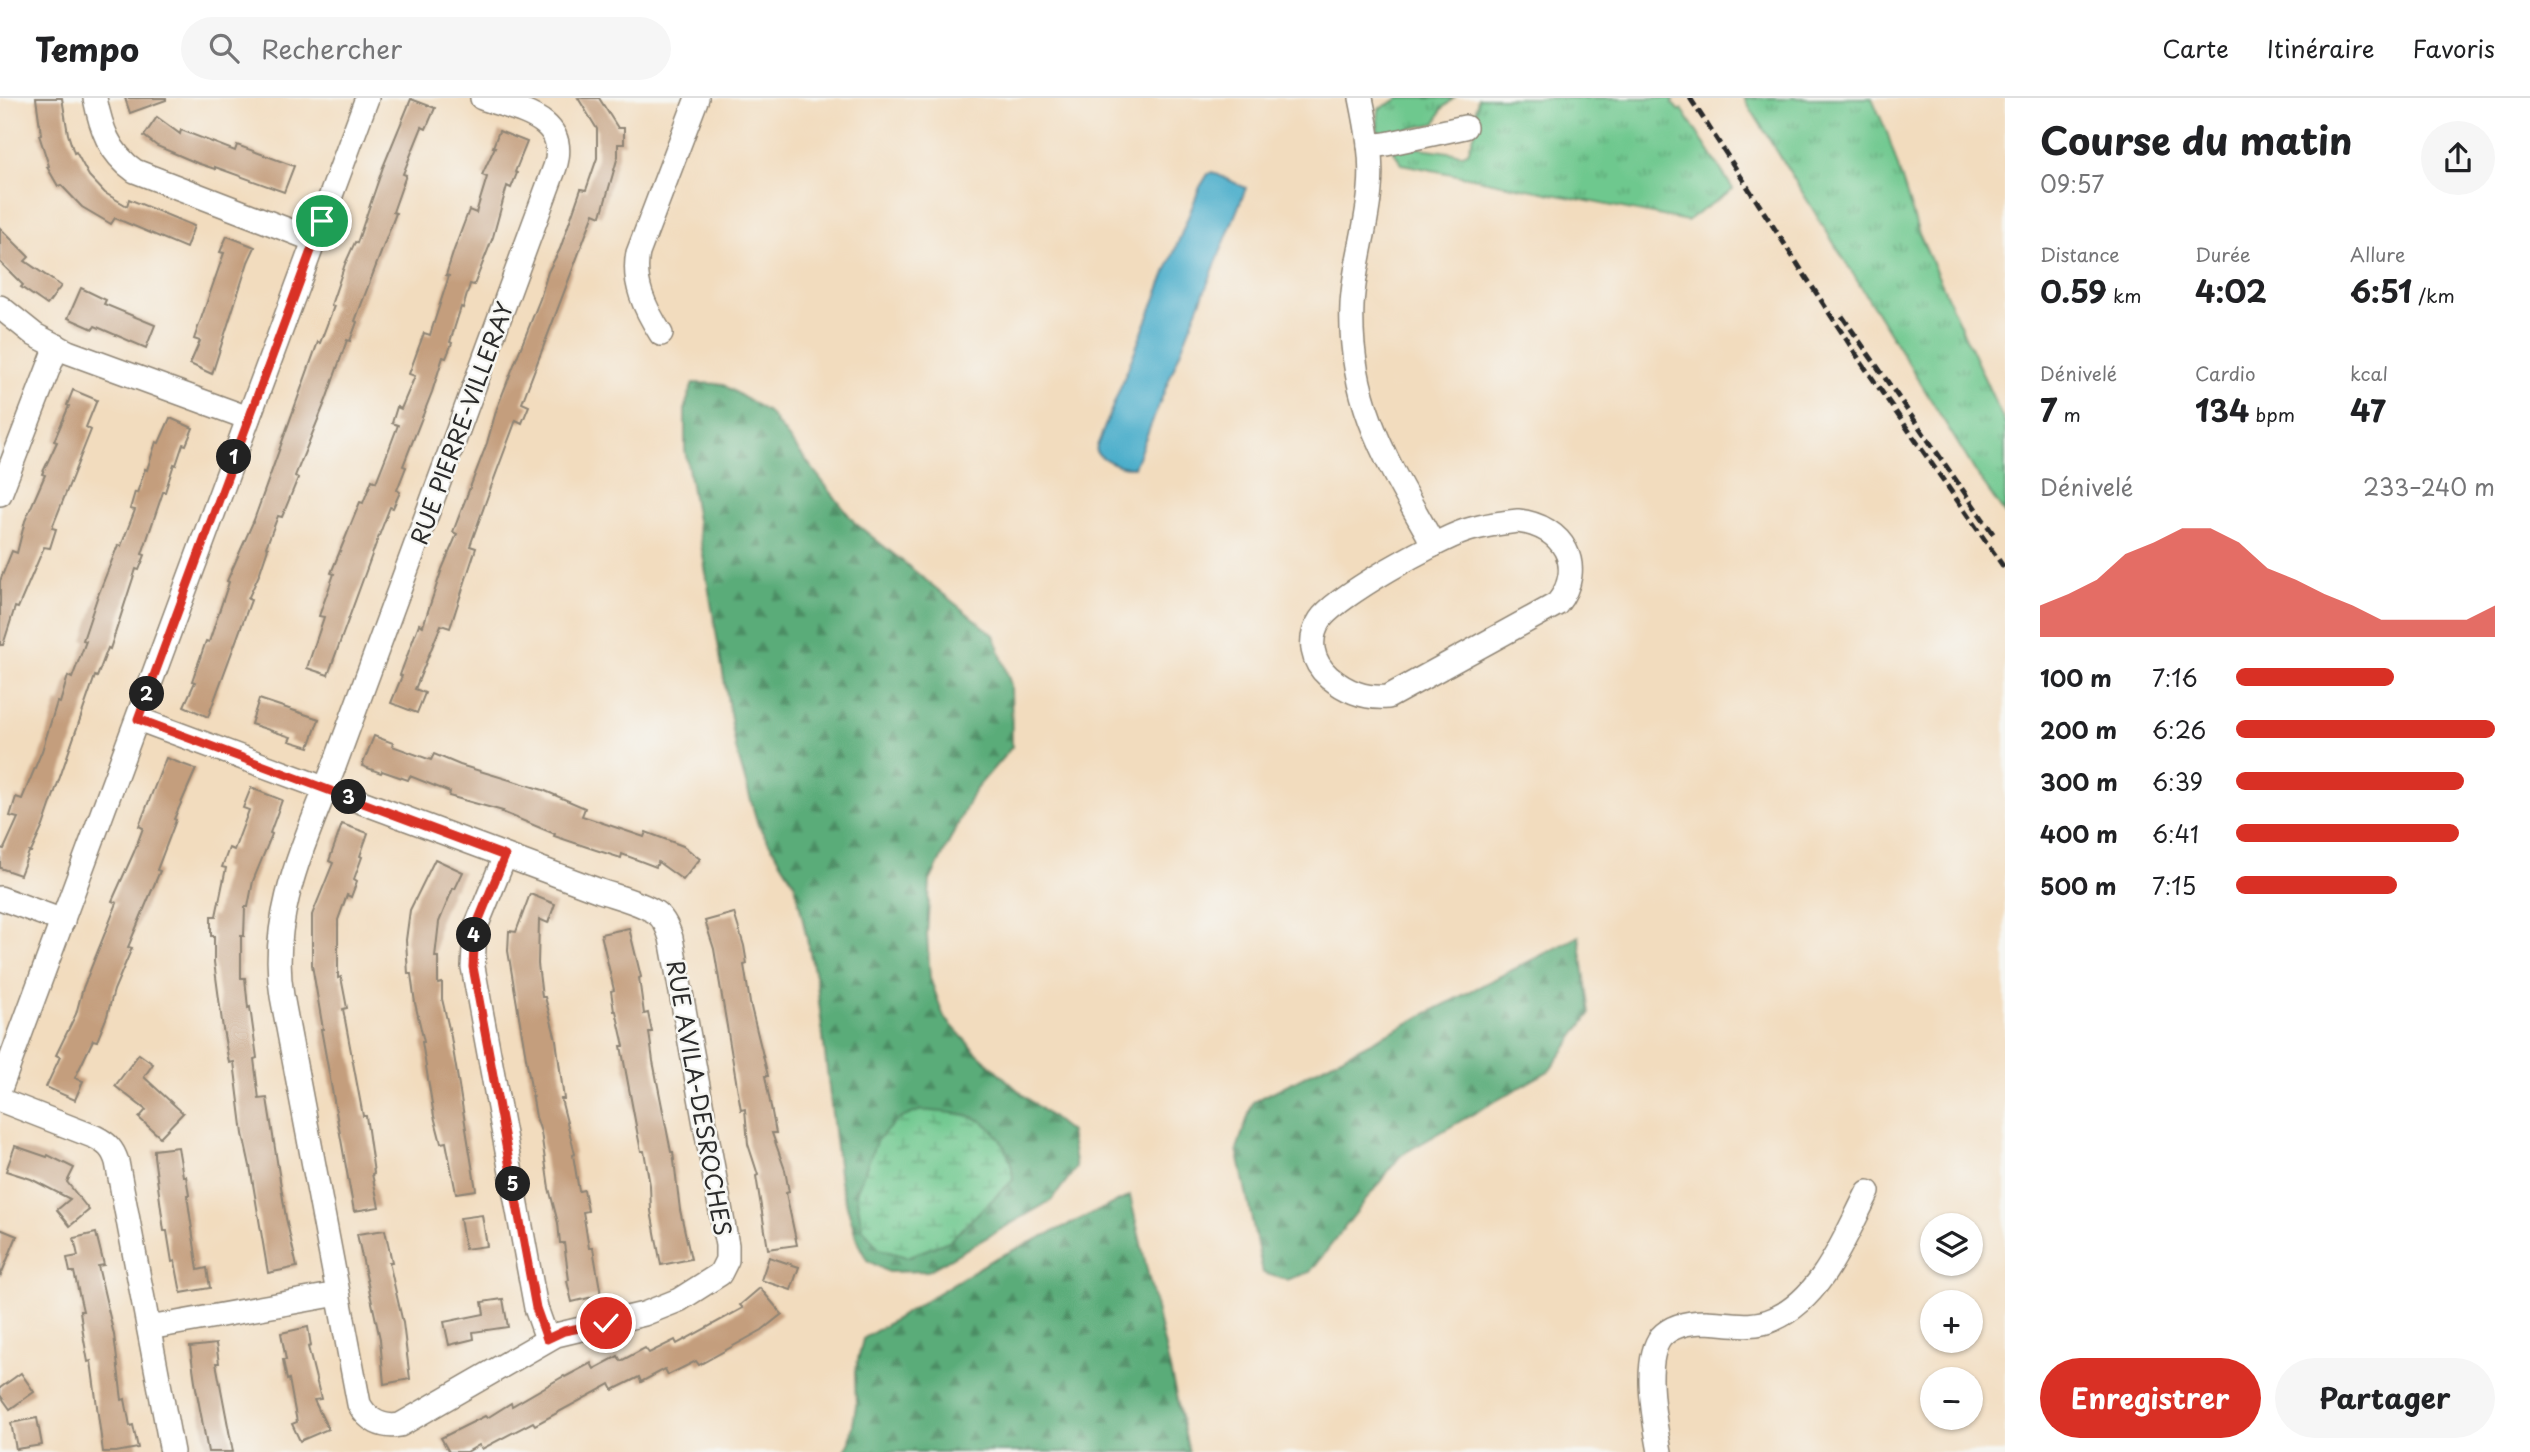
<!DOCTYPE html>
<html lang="fr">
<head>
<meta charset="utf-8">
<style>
	body { margin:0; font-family:"Playpen Sans",sans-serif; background:#f6f6f6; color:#202124; height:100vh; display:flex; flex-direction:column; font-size:26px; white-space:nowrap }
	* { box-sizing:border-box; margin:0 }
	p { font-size:23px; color:#757577 }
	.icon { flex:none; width:38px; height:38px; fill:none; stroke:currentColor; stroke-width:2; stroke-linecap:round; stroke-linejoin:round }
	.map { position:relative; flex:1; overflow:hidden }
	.side { display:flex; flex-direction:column; background:#fff; width:525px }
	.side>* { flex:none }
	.buttons { position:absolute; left:1920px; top:1115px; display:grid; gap:14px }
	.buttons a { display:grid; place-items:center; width:63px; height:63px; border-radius:50%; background:#fff; box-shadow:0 2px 5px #0004; font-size:35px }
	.pin { position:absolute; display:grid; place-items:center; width:60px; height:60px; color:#fff; margin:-30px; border:4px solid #fff; border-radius:50%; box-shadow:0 2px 7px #0007 }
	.km { position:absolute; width:35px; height:35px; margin:-18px; border-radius:50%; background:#222; color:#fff; font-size:19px; line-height:35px; text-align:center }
	.round { display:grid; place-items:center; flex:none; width:74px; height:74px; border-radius:37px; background:#f6f6f6 }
	.headline { display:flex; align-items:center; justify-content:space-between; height:119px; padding:0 35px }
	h1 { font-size:38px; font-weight:700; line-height:52px }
	.metrics { display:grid; grid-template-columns:repeat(3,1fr); gap:10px; height:119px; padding:7px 35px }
	.metrics div { display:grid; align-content:center }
	.metrics b { font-size:30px; font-weight:700 }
	.metrics small { font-size:19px; font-weight:400 }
	.metrics p { font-size:19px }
	.chart { height:196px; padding:14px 35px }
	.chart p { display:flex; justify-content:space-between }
	.chart svg { width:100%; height:126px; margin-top:7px; fill:#d93025; opacity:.7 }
	.action { display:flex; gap:14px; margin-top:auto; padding:14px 35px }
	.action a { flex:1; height:80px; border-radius:42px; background:#d93025; color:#fff; font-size:28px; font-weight:700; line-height:80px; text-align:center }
	.action a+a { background:#f6f6f6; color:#202124 }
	ul { padding:0 35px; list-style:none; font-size:23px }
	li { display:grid; grid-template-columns:112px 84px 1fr; align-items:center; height:52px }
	li i { height:18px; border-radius:9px; background:#d93025 }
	header { display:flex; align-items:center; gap:42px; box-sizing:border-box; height:98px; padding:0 35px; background:#fff; border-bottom:2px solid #e0e0e0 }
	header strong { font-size:33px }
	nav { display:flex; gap:38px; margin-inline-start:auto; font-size:24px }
	.search { width:490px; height:63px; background:#f6f6f6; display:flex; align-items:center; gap:18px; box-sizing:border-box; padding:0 24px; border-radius:38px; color:#757577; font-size:26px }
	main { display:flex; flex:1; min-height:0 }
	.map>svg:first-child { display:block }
	.grass { fill:url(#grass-tufts); stroke:#4c7a5c; stroke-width:2 }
	.forest { fill:url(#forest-firs); stroke:#426c52; stroke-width:2; fill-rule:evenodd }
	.wetland { fill:url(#wetland-marsh); stroke:#4c7a5c; stroke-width:2 }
	.water { fill:#4caecb; stroke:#3c6c7b; stroke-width:2 }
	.building { fill:#c49e7d }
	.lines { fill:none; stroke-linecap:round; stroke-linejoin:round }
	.minor-casing { stroke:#8e8474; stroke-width:26 }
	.minor { stroke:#fff; stroke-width:23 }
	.rail { stroke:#2b2b2b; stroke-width:5; stroke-dasharray:10 5; stroke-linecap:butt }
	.route-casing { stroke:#fff; stroke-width:14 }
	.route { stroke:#d93025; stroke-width:9 }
	.labels { text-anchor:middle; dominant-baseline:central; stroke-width:5; stroke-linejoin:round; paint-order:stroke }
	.street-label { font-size:23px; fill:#2b2b2b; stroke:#f6f6f2 }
</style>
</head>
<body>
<header>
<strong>Tempo</strong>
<div class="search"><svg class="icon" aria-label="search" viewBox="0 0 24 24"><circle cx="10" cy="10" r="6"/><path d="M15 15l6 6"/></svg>Rechercher</div>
<nav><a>Carte</a><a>Itinéraire</a><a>Favoris</a></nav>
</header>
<main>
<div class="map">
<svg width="2005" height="1354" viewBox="0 0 2005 1354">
	<defs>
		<pattern id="grass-tufts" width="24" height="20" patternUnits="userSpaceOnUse" patternTransform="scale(1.75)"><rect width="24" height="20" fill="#6ec88e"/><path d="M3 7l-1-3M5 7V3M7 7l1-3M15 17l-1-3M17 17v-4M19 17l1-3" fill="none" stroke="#5ba374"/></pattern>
		<pattern id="forest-firs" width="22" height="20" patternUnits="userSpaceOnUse" patternTransform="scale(1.75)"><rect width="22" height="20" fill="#5aac79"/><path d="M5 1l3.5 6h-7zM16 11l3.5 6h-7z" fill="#4b8c63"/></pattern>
		<pattern id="wetland-marsh" width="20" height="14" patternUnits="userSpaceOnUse" patternTransform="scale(1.75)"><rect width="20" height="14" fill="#6ec88e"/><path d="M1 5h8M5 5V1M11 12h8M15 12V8" fill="none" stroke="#5ba374"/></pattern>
	</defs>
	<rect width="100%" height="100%" fill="#f6f6f2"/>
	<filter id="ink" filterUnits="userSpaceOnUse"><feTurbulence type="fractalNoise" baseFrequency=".0143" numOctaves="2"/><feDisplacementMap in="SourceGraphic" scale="14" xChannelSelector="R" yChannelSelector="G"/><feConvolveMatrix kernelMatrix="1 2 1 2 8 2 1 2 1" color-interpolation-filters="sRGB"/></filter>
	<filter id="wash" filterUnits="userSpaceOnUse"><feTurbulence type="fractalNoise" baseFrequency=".00686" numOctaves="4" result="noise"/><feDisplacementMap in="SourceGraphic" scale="28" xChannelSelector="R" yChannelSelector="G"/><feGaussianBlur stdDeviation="1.57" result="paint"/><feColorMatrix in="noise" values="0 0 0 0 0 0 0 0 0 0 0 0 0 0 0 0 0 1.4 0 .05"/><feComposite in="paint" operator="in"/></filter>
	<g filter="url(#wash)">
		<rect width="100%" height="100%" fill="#f2dcbe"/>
		<g class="grass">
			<path d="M 1400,0 L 1454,0 L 1442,11 L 1436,25 L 1380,37 L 1377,29 L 1379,11 Z"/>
			<path d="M 1478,0 L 1672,0 L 1674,3 L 1672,5 L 1679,13 L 1682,11 L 1733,91 L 1687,123 L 1402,66 L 1391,49 L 1421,50 L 1462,56 L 1468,54 L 1478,25 L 1475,17 Z"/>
			<path d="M 1744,0 L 1872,0 L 1888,37 L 1919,136 L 2005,326 L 2005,416 L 1978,378 Z"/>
		</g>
		<g class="forest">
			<path d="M 693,285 L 722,286 L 769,315 L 855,425 L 994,537 L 1011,587 L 1012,649 L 974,693 L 930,783 L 927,837 L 930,880 L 944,919 L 975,953 L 1022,996 L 1070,1034 L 1076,1070 L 1052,1102 L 928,1173 L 888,1174 L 867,1162 L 858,1145 L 840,1084 L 817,887 L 795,786 L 758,727 L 736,651 L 685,352 L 685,309 ZM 976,1115 L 949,1143 L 907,1159 L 879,1151 L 862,1129 Z"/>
			<path d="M 1579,838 L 1590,916 L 1550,972 L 1401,1057 L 1310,1174 L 1287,1182 L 1263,1175 L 1237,1051 L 1253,1004 Z"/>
			<path d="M 1130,1098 L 1189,1354 L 844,1354 L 850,1344 L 856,1308 L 855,1274 L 863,1241 L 990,1163 Z"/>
		</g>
		<path class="wetland" d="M 921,1012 C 936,1014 962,1014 975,1020 C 998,1029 1013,1059 1013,1082 L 949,1143 L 907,1159 L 879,1151 L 862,1129 L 856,1095 L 877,1042 L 897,1022 Z"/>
		<path class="water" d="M 1212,74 L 1246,90 L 1134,369 C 1121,370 1105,363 1096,354 L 1097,348 L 1200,89 L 1208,76 Z"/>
		<g id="blocks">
			<g class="building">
				<path d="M 36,0 L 62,0 L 68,36 L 74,55 L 76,54 L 89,78 L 105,95 L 127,108 L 129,101 L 194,128 L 186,150 L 115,120 L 111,126 L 82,109 L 61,87 L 58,88 L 47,69 L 49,68 L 39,37 L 41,36 Z"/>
				<path d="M 125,0 L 166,0 L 166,2 L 130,15 Z"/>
				<path d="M 578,0 L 599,0 L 618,30 L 624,30 L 624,46 L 618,46 L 618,58 L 601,118 L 594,115 L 522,305 L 529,308 L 522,325 L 516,322 L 491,389 L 470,448 L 476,450 L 450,530 L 441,527 L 415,591 L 425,595 L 417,615 L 391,605 L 402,578 L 400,577 L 419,526 L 423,528 L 442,471 L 457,436 L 453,434 L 487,345 L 497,310 L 540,201 L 548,174 L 560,151 L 581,91 L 586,92 L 597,60 L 597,31 Z"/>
				<path d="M 411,1 L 435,10 L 426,31 L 422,29 L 403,76 L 406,77 L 393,114 L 396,115 L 355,223 L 357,224 L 350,243 L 347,242 L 326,302 L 295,378 L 298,380 L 282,419 L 278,418 L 266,449 L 268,450 L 259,477 L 248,501 L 251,502 L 208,619 L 184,608 L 195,584 L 192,583 L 206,543 L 209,544 L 229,484 L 227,483 L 254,422 L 318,244 L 320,245 L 334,208 L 331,207 L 345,166 L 355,144 L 357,145 L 383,69 Z"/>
				<path d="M 157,19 L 180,36 L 181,32 L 235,53 L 237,47 L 294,68 L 284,94 L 215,69 L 215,71 L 197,65 L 157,48 L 144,38 Z"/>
				<path d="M 499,33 L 527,44 L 515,74 L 517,75 L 511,90 L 507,88 L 493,139 L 474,187 L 470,186 L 463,210 L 461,209 L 450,244 L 452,245 L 446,260 L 443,259 L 432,294 L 403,368 L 406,369 L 397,392 L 400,394 L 393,410 L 390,409 L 377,443 L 328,577 L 307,570 L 324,519 L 319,518 L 334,476 L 331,475 L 360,404 L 363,405 L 372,382 L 376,384 L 389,351 L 398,327 L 392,325 L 397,309 L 401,311 L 415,278 L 409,276 L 424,235 L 430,237 L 449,178 L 446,177 L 454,152 L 469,112 L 476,115 L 487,79 L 482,77 L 495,49 L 493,49 Z"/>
				<path d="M 0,130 L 29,159 L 25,163 L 61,188 L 47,207 L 21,189 L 23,187 L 0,164 Z"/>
				<path d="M 227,138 L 255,149 L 248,164 L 212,276 L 190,266 L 200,243 L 194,241 L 224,155 L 220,154 Z"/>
				<path d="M 81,190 L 106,202 L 104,206 L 155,227 L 146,250 L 95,228 L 93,231 L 68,220 Z"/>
				<path d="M 73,292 L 97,302 L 86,329 L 91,332 L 52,430 L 56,431 L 50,450 L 44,449 L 18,510 L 15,509 L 3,547 L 0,547 L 0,483 L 12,453 L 17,455 L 25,423 L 45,377 L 42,376 L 57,344 L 54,343 L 69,308 L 67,307 Z"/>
				<path d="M 170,320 L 193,330 L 186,347 L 183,346 L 176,367 L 174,366 L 165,394 L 163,394 L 142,456 L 145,457 L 139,472 L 136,471 L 110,551 L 108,550 L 97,579 L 95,578 L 43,728 L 31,754 L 29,754 L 20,777 L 0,770 L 0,750 L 4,751 L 18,720 L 10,718 L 16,699 L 22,701 L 42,653 L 57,604 L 60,605 L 68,578 L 72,580 L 86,543 L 83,542 L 97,500 L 118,447 L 121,448 L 135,412 L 130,411 L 135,394 L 137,395 L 145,371 L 147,372 L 156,344 L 159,345 Z"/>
				<path d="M 259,601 L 319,621 L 309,649 L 289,643 L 291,639 L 251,626 Z"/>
				<path d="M 374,638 L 393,645 L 392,648 L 431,662 L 434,656 L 460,667 L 543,692 L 585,710 L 582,718 L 644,739 L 646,734 L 683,748 L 700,761 L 683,782 L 658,764 L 656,769 L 622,756 L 621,760 L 596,752 L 554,738 L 555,736 L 502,714 L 503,713 L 449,698 L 450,694 L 410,678 L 408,682 L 382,673 L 381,675 L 362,668 Z"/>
				<path d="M 166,660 L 196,671 L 174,721 L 176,722 L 157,772 L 160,773 L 128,849 L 132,850 L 114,892 L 107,918 L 97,943 L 93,942 L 75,980 L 83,983 L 75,1002 L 46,989 L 60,959 L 56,957 L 76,916 L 83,890 L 117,805 L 112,803 L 134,754 L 143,730 L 139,728 Z"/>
				<path d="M 251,690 L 282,702 L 270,735 L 272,736 L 253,783 L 248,809 L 245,809 L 244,838 L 241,838 L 241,880 L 245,880 L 248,910 L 250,909 L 257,960 L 254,961 L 259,1001 L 267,1000 L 286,1120 L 297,1169 L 268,1175 L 250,1068 L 243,1036 L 234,964 L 229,965 L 223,931 L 214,864 L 214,838 L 211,838 L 211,818 L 216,818 L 226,770 L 222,769 L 229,750 L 234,752 L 249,712 L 243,710 Z"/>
				<path d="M 342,726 L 368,735 L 360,758 L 362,759 L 354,781 L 357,783 L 351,799 L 347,797 L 338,822 L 338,880 L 341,879 L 347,910 L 343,911 L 363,1018 L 366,1018 L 374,1075 L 372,1076 L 379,1109 L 354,1113 L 321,931 L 323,931 L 312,867 L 312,817 L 333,765 L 329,763 Z"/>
				<path d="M 435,761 L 463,774 L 455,791 L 453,790 L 439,824 L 435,859 L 438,859 L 438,886 L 442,885 L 442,901 L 451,939 L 476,1092 L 456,1095 L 446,1044 L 441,1045 L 434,1018 L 422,944 L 424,944 L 415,905 L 411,876 L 408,876 L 406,842 L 410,812 Z"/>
				<path d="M 530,796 L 555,806 L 548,825 L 539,821 L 538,866 L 542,899 L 545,899 L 556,942 L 564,1001 L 561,1001 L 575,1056 L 573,1057 L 579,1093 L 584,1092 L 588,1113 L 583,1114 L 589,1150 L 593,1150 L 601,1197 L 572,1204 L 567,1183 L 569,1182 L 564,1145 L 560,1145 L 558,1125 L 549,1090 L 541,1034 L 536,1019 L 508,853 L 509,833 L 516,834 Z"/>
				<path d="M 734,815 L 744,848 L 747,866 L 744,867 L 750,905 L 768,978 L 765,978 L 776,1035 L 772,1035 L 785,1072 L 789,1094 L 786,1095 L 797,1147 L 768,1151 L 756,1078 L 758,1077 L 748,1046 L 745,1011 L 741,1012 L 714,851 L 705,823 Z"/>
				<path d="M 629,830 L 641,879 L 639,880 L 644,916 L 648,915 L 652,934 L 649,934 L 653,963 L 671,1054 L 673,1054 L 680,1112 L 691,1161 L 661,1167 L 651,1113 L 650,1087 L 644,1053 L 641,1053 L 637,1033 L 621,948 L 624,948 L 616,913 L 614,913 L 611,893 L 614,892 L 601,836 Z"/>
				<path d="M 139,956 L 153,966 L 144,979 L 183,1015 L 160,1039 L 139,1020 L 146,1012 L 115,988 Z"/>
				<path d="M 15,1048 L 47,1059 L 48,1057 L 74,1070 L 67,1084 L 89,1112 L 70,1128 L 57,1112 L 70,1101 L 31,1081 L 6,1073 Z"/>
				<path d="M 178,1049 L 183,1078 L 186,1078 L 189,1097 L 187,1097 L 198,1172 L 207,1170 L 210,1190 L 181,1195 L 175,1163 L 172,1164 L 167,1133 L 164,1133 L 154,1058 L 154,1052 Z"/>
				<path d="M 482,1117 L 487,1148 L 465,1151 L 460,1120 Z"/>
				<path d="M 0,1131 L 17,1138 L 0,1179 Z"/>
				<path d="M 385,1132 L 392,1164 L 389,1164 L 403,1225 L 410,1281 L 384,1286 L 380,1241 L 357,1136 Z"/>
				<path d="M 96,1135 L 104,1167 L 98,1168 L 114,1237 L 122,1302 L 125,1301 L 130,1328 L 133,1327 L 138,1350 L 116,1354 L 103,1354 L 91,1263 L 88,1264 L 84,1242 L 80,1213 L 83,1213 L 74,1174 L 70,1174 L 67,1160 L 78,1158 L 74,1140 Z"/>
				<path d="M 769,1159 L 799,1169 L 791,1192 L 761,1182 Z"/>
				<path d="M 760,1190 L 782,1216 L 762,1232 L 699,1267 L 696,1263 L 668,1277 L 665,1271 L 641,1284 L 639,1279 L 613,1292 L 610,1286 L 535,1327 L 533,1324 L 482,1351 L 479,1347 L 467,1354 L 449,1354 L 441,1340 L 485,1318 L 487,1320 L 511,1305 L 512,1308 L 564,1278 L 565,1279 L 591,1265 L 594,1271 L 618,1258 L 621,1263 L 645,1250 L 649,1255 L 675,1242 L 677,1246 L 743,1210 L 740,1207 Z"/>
				<path d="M 503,1201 L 508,1229 L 473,1234 L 474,1241 L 449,1247 L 444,1224 L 484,1216 L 482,1204 Z"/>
				<path d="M 308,1229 L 311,1248 L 308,1249 L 321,1301 L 314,1302 L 328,1331 L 300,1343 L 292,1326 L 297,1324 L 289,1281 L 287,1282 L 283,1262 L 286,1262 L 281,1235 Z"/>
				<path d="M 216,1246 L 219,1265 L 216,1265 L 233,1354 L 208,1354 L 196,1290 L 190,1249 Z"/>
				<path d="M 21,1275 L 34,1294 L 10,1311 L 0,1297 L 0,1290 Z"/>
				<path d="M 37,1320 L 42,1347 L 16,1351 L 11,1325 Z"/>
			</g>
		</g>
	</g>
	<g filter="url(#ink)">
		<use href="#blocks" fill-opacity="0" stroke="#8e8474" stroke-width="2"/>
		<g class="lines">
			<defs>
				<g id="minor">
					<path d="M 95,0 C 101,30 109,55 135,73 L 314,142"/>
					<path d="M 1361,0 C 1367,29 1373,61 1370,91 C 1367,130 1354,167 1352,207 C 1348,305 1388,365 1434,447"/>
					<path d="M 1369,48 L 1386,46 L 1465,29"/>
					<path d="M 0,209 L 35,237 L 68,254 L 248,320"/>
					<path d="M 661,236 C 645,211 632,184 638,155 L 697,0"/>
					<path d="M 0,396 L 57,248"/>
					<path d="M 1518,423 C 1563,428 1587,468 1557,506 L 1388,599 C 1365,601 1347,594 1329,579 C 1312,564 1307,542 1320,522 C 1335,499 1437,442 1465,433 C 1483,427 1500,425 1518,423 Z"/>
					<path d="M 138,621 C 257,665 377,710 496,754 C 531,767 566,780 600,793 C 618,799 639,804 655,814 C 664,820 668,830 671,840 L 727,1147 L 727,1162 L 720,1176 L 679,1202 L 644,1216 L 556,1237 L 400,1327 C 382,1330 368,1323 359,1306 L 282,898 C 268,816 307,741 335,666 L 555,69 C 570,19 518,13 482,0"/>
					<path d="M 505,758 L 475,831 L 473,869 L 536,1210 L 547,1241"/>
					<path d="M 0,800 L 63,823"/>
					<path d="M 0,991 L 367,0"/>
					<path d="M 0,1002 L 95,1039 C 107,1045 113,1051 117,1064 L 172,1354"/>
					<path d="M 149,1230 L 338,1196"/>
					<path d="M 1660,1354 C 1655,1326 1642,1263 1661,1239 C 1672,1227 1691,1224 1706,1224 C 1729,1225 1753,1231 1774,1221 C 1823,1199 1845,1138 1868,1094"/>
				</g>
			</defs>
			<use href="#minor" class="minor-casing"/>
			<use href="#minor" class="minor"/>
			<g class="rail">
				<path d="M 1690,0 L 1861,264 L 2005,471"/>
				<path d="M 1842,218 L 1994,437"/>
			</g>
		</g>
	</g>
	<g class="lines" filter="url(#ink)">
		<defs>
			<path id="route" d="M 322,123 L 138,621 L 505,758 L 475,831 L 473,869 L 536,1210 L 547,1241 L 564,1233 L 606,1225"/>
		</defs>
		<use href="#route" class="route-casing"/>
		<use href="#route" class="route"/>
	</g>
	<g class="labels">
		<g class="street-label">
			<text transform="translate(461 325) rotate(-70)">RUE PIERRE-VILLERAY</text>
			<text transform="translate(700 1000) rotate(80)">RUE AVILA-DESROCHES</text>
		</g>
	</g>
</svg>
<div class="buttons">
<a><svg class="icon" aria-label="layers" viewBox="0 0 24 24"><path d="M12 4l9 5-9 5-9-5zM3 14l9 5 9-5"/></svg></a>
<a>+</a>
<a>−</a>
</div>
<div class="pin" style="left:322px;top:123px;background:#1e9e55"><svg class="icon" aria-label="arrive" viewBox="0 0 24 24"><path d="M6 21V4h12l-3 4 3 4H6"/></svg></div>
<div class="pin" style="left:606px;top:1225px;background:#d93025"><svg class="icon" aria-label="check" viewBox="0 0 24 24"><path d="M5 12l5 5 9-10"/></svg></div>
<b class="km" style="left:234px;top:359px">1</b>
<b class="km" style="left:147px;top:596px">2</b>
<b class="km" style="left:349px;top:699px">3</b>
<b class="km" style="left:474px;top:837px">4</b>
<b class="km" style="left:513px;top:1086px">5</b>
</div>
<section class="side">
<div class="headline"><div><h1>Course du matin</h1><p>09:57</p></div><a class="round"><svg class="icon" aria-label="share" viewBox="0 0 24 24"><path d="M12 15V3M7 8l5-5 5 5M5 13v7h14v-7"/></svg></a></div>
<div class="metrics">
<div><p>Distance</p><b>0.59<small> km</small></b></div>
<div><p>Durée</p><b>4:02</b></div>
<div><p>Allure</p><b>6:51<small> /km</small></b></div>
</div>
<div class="metrics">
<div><p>Dénivelé</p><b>7<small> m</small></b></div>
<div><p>Cardio</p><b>134<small> bpm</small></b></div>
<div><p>kcal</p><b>47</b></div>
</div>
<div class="chart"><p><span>Dénivelé</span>233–240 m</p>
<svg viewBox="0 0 160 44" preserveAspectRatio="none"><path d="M0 44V33L10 29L20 24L30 15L40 11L50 6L60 6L70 11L80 20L90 24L100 29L110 33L120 38L130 38L140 38L150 38L160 33V44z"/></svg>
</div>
<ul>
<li><b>100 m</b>7:16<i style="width:61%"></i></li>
<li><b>200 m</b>6:26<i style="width:100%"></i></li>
<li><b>300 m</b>6:39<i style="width:88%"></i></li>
<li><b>400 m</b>6:41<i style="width:86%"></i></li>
<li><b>500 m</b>7:15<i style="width:62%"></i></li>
</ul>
<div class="action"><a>Enregistrer</a><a>Partager</a></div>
</section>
</main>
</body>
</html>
